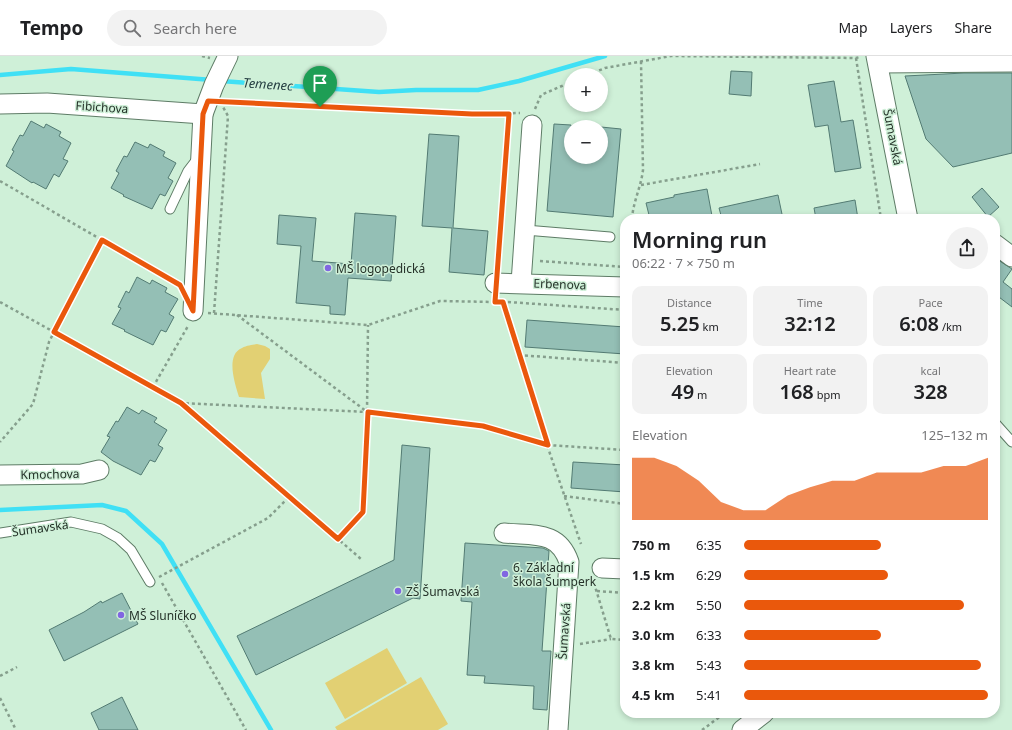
<!DOCTYPE html>
<html lang="en">
<head>
<meta charset="utf-8">
<style>
	body { margin:0; font-family:"Noto Sans",sans-serif; background:#f2f2f2; color:#202124; height:100vh; display:flex; flex-direction:column; font-size:15px; white-space:nowrap }
	* { box-sizing:border-box; margin:0 }
	p { font-size:13px; color:#757577 }
	.icon { flex:none; width:22px; height:22px; fill:none; stroke:currentColor; stroke-width:2; stroke-linecap:round; stroke-linejoin:round }
	.map { position:relative; flex:1; overflow:hidden }
	.details { position:absolute; left:620px; top:158px; width:380px; height:504px; display:flex; flex-direction:column; background:#fff; border-radius:16px; box-shadow:0 2px 6px #0003 }
	.details>* { flex:none }
	.fabs { position:absolute; left:564px; top:12px; display:grid; gap:8px }
	.fabs a { display:grid; place-items:center; width:44px; height:44px; border-radius:50%; background:#fff; box-shadow:0 2px 6px #0003; font-size:20px }
	.pin { position:absolute; display:grid; place-items:center; width:34px; height:34px; color:#fff; margin:-41px -17px; border-radius:50% 50% 50% 0; rotate:-45deg; box-shadow:0 0 4px #0007 }
	.pin .icon { rotate:45deg }
	.round { display:grid; place-items:center; flex:none; width:42px; height:42px; border-radius:21px; background:#f2f2f2 }
	.head { display:flex; align-items:center; justify-content:space-between; height:68px; padding:0 12px }
	h1 { font-size:22px; font-weight:600; line-height:30px }
	.figures { display:grid; grid-template-columns:repeat(3,1fr); gap:6px; height:68px; padding:4px 12px }
	.figures div { display:grid; align-content:center; border-radius:10px; background:#f2f2f2; text-align:center }
	.figures b { font-size:20px; font-weight:600 }
	.figures small { font-size:11px; font-weight:400 }
	.figures p { font-size:11px }
	.chart { height:112px; padding:8px 12px }
	.chart p { display:flex; justify-content:space-between }
	.chart svg { width:100%; height:72px; margin-top:4px; fill:#ea580c; opacity:.7 }
	ul { padding:0 12px; list-style:none; font-size:13px }
	li { display:grid; grid-template-columns:64px 48px 1fr; align-items:center; height:30px }
	li i { height:10px; border-radius:5px; background:#ea580c }
	header { display:flex; align-items:center; gap:24px; box-sizing:border-box; height:56px; padding:0 20px; background:#fff; border-bottom:1px solid #e0e0e0 }
	header strong { font-size:19px }
	nav { display:flex; gap:22px; margin-inline-start:auto; font-size:14px }
	.search { width:280px; height:36px; background:#f2f2f2; display:flex; align-items:center; gap:10px; box-sizing:border-box; padding:0 14px; border-radius:22px; color:#757577; font-size:15px }
	.map>svg:first-child { display:block }
	.green { fill:#e2d073 }
	.lines { fill:none; stroke-linecap:round; stroke-linejoin:round }
	.stream { stroke:#40e0f5; stroke-width:4.5 }
	.building { fill:#94bfb5; stroke:#537b73 }
	.service-casing { stroke:#5e7c66; stroke-width:11 }
	.minor-casing { stroke:#5e7c66; stroke-width:21 }
	.path { stroke:#869f8d; stroke-width:2.5; stroke-dasharray:3 3; stroke-linecap:butt }
	.service { stroke:#fff; stroke-width:9 }
	.minor { stroke:#fff; stroke-width:19 }
	.route-casing { stroke:#fff; stroke-width:8 }
	.route { stroke:#ea580c; stroke-width:5 }
	.poi-dot { fill:#8166e1; stroke:#cff0d8; stroke-width:1.5 }
	.labels { text-anchor:middle; dominant-baseline:central; stroke-width:3; stroke-linejoin:round; paint-order:stroke }
	.street-label { font-size:12px; fill:#253229; stroke:#cff0d8 }
	.poi-label { font-size:12px; fill:#253229; stroke:#cff0d8; text-anchor:start }
	.water-label { font-size:13px; font-style:italic; fill:#233c40; stroke:#cff0d8 }
</style>
</head>
<body>
<header>
<strong>Tempo</strong>
<div class="search"><svg class="icon" aria-label="search" viewBox="0 0 24 24"><circle cx="10" cy="10" r="6"/><path d="M15 15l6 6"/></svg>Search here</div>
<nav><a>Map</a><a>Layers</a><a>Share</a></nav>
</header>
<div class="map">
<svg width="1012" height="674" viewBox="0 0 1012 674">
	<rect width="100%" height="100%" fill="#cff0d8"/>
	<g class="green">
		<path d="M 257,288 L 265,290 L 270,293 L 270,303 L 261,317 L 265,343 L 239,341 C 235,328 225,299 242,292 C 247,289 253,289 257,288 Z"/>
		<path d="M 387,592 L 407,627 L 345,663 L 325,627 Z"/>
		<path d="M 421,621 L 448,668 L 438,674 L 337,674 L 335,671 Z"/>
	</g>
	<g class="lines">
		<g class="stream">
			<path d="M 0,19 L 71,13 L 212,24"/>
			<path d="M 221,25 L 379,36 L 416,34 L 478,34 L 519,25 L 605,0"/>
			<path d="M 0,454 L 102,449 L 126,455 L 162,488 L 271,674"/>
		</g>
	</g>
	<g class="building">
		<path d="M 731,15 L 752,16 L 751,40 L 729,38 Z"/>
		<path d="M 964,17 L 1012,17 L 1012,97 L 953,111 L 926,83 L 905,20 Z"/>
		<path d="M 834,25 L 841,66 L 853,64 L 861,112 L 835,116 L 828,69 L 815,71 L 808,29 Z"/>
		<path d="M 31,65 L 44,72 L 46,68 L 61,76 L 59,80 L 71,87 L 63,103 L 68,105 L 59,121 L 54,118 L 46,133 L 33,126 L 32,127 L 6,110 L 14,95 L 12,94 L 20,79 L 23,80 Z"/>
		<path d="M 554,68 L 571,69 L 571,101 L 601,101 L 601,71 L 621,73 L 613,161 L 547,155 Z"/>
		<path d="M 429,78 L 459,80 L 453,172 L 488,175 L 484,219 L 449,216 L 452,172 L 422,170 Z"/>
		<path d="M 135,86 L 148,92 L 150,88 L 165,96 L 163,100 L 176,107 L 168,122 L 173,125 L 165,140 L 160,138 L 152,153 L 123,140 L 124,139 L 111,132 L 119,117 L 116,115 L 124,100 L 127,101 Z"/>
		<path d="M 982,132 L 999,151 L 988,161 L 972,141 Z"/>
		<path d="M 707,133 L 712,160 L 694,163 L 650,163 L 646,147 L 674,141 L 674,139 Z"/>
		<path d="M 778,139 L 783,163 L 722,163 L 719,152 Z"/>
		<path d="M 855,144 L 858,163 L 816,163 L 814,152 Z"/>
		<path d="M 355,157 L 396,160 L 391,225 L 348,222 L 345,259 L 330,258 L 330,250 L 296,247 L 301,190 L 277,188 L 279,159 L 316,162 L 312,205 L 351,208 Z"/>
		<path d="M 995,202 L 1012,213 L 1003,226 L 1012,233 L 1012,251 L 995,238 Z"/>
		<path d="M 137,221 L 150,228 L 152,224 L 167,232 L 165,236 L 178,243 L 169,258 L 174,261 L 166,276 L 161,274 L 153,289 L 124,275 L 125,274 L 112,268 L 121,252 L 118,251 L 126,235 L 129,237 Z"/>
		<path d="M 527,264 L 625,271 L 625,298 L 525,291 Z"/>
		<path d="M 127,351 L 139,358 L 142,354 L 157,362 L 154,366 L 167,374 L 158,389 L 163,392 L 155,406 L 150,404 L 141,419 L 113,405 L 101,396 L 110,381 L 107,380 L 116,365 L 118,366 Z"/>
		<path d="M 402,389 L 430,392 L 420,543 L 413,542 L 256,619 L 237,580 L 394,504 Z"/>
		<path d="M 573,406 L 625,409 L 625,436 L 571,432 Z"/>
		<path d="M 465,487 L 543,492 L 549,495 L 542,595 L 551,595 L 547,654 L 533,653 L 534,630 L 484,627 L 485,620 L 467,619 L 472,546 L 461,545 Z"/>
		<path d="M 122,537 L 138,568 L 64,605 L 49,574 L 84,556 L 101,545 L 102,547 Z"/>
		<path d="M 122,641 L 138,674 L 99,674 L 91,657 Z"/>
	</g>
	<g class="lines">
		<defs>
			<g id="service">
				<path d="M 170,153 L 188,115 L 198,102"/>
				<path d="M 525,174 L 610,181"/>
				<path d="M 995,367 L 1012,386"/>
				<path d="M 0,477 L 71,466 L 102,473 L 118,482 L 131,494 L 150,526"/>
			</g>
			<g id="minor">
				<path d="M 876,0 L 908,163"/>
				<path d="M 878,7 L 1012,6"/>
				<path d="M 0,48 L 47,47 L 203,58 L 214,29 L 228,0"/>
				<path d="M 995,188 L 1012,201"/>
				<path d="M 495,227 L 625,231"/>
				<path d="M 521,227 L 532,69"/>
				<path d="M 193,255 L 203,58"/>
				<path d="M 0,419 L 82,418 L 99,414"/>
				<path d="M 504,477 C 534,480 558,474 569,506 L 558,674"/>
				<path d="M 602,512 L 625,513"/>
				<path d="M 742,674 L 764,657"/>
			</g>
		</defs>
		<use href="#service" class="service-casing"/>
		<use href="#minor" class="minor-casing"/>
		<g class="path">
			<path d="M 202,0 L 210,2"/>
			<path d="M 856,2 L 881,163"/>
			<path d="M 588,19 L 605,12 L 671,0 L 856,2 L 860,1"/>
			<path d="M 225,46 L 472,58 L 520,57"/>
			<path d="M 535,53 L 541,39 L 571,26"/>
			<path d="M 0,125 L 102,184 L 54,276 L 181,347 L 367,356 L 483,370 L 547,389 L 581,488"/>
			<path d="M 641,129 L 760,108"/>
			<path d="M 632,163 C 633,146 641,131 643,114 L 641,5"/>
			<path d="M 102,184 L 178,228"/>
			<path d="M 540,205 L 625,211"/>
			<path d="M 496,211 L 509,58"/>
			<path d="M 0,246 L 54,276 L 49,286 L 33,348 L 0,386"/>
			<path d="M 503,246 L 547,389 L 625,394"/>
			<path d="M 508,246 L 625,254"/>
			<path d="M 208,257 L 368,269 L 440,245 L 495,246"/>
			<path d="M 214,257 L 228,60 L 223,51"/>
			<path d="M 237,259 L 366,355"/>
			<path d="M 519,299 L 625,307"/>
			<path d="M 153,331 L 188,270"/>
			<path d="M 182,347 L 361,503"/>
			<path d="M 564,440 L 625,448"/>
			<path d="M 338,483 L 363,456 L 367,356 L 368,269"/>
			<path d="M 159,521 L 268,462 L 289,441"/>
			<path d="M 162,527 L 246,674"/>
			<path d="M 594,527 L 611,583 L 625,584"/>
			<path d="M 597,535 L 625,537"/>
			<path d="M 580,588 L 611,583"/>
			<path d="M 0,620 L 17,611"/>
			<path d="M 0,642 L 16,674"/>
			<path d="M 702,674 L 725,657"/>
		</g>
		<use href="#service" class="service"/>
		<use href="#minor" class="minor"/>
	</g>
	<g class="lines">
		<defs>
			<path id="route" d="M 208,45 L 472,58 L 509,58 L 495,246 L 503,246 L 548,389 L 483,370 L 368,356 L 363,456 L 338,483 L 181,347 L 54,276 L 102,184 L 180,229 L 193,255 L 203,58 Z"/>
		</defs>
		<use href="#route" class="route-casing"/>
		<use href="#route" class="route"/>
	</g>
	<g class="poi-dot">
		<circle cx="328" cy="212" r="4"/>
		<circle cx="505" cy="518" r="4"/>
		<circle cx="398" cy="535" r="4"/>
		<circle cx="121" cy="559" r="4"/>
	</g>
	<g class="labels">
		<g class="street-label">
			<text transform="translate(102 51) rotate(4)">Fibichova</text>
			<text transform="translate(893 81) rotate(79)">Šumavská</text>
			<text transform="translate(560 228) rotate(2)">Erbenova</text>
			<text transform="translate(50 418) rotate(-1)">Kmochova</text>
			<text transform="translate(40 472) rotate(-8)">Šumavská</text>
			<text transform="translate(564 575) rotate(-86)">Šumavská</text>
		</g>
		<g class="poi-label">
			<text x="336" y="212">MŠ logopedická</text>
			<text x="513" y="511">6. Základní<tspan x="513" dy="14">škola Šumperk</tspan></text>
			<text x="406" y="535">ZŠ Šumavská</text>
			<text x="129" y="559">MŠ Sluníčko</text>
		</g>
		<g class="water-label">
			<text transform="translate(268 28) rotate(4)">Temenec</text>
		</g>
	</g>
</svg>
<div class="fabs">
<a>+</a>
<a>−</a>
</div>
<div class="pin" style="left:320px;top:51px;background:#1e9e55"><svg class="icon" aria-label="arrive" viewBox="0 0 24 24"><path d="M6 21V4h12l-3 4 3 4H6"/></svg></div>
<section class="details">
<div class="head"><div><h1>Morning run</h1><p>06:22 · 7 × 750 m</p></div><a class="round"><svg class="icon" aria-label="share" viewBox="0 0 24 24"><path d="M12 15V3M7 8l5-5 5 5M5 13v7h14v-7"/></svg></a></div>
<div class="figures">
<div><p>Distance</p><b>5.25<small> km</small></b></div>
<div><p>Time</p><b>32:12</b></div>
<div><p>Pace</p><b>6:08<small> /km</small></b></div>
</div>
<div class="figures">
<div><p>Elevation</p><b>49<small> m</small></b></div>
<div><p>Heart rate</p><b>168<small> bpm</small></b></div>
<div><p>kcal</p><b>328</b></div>
</div>
<div class="chart"><p><span>Elevation</span>125–132 m</p>
<svg viewBox="0 0 160 44" preserveAspectRatio="none"><path d="M0 44V6L10 6L20 11L30 20L40 33L50 38L60 38L70 29L80 24L90 20L100 20L110 15L120 15L130 15L140 11L150 11L160 6V44z"/></svg>
</div>
<ul>
<li><b>750 m</b>6:35<i style="width:56%"></i></li>
<li><b>1.5 km</b>6:29<i style="width:59%"></i></li>
<li><b>2.2 km</b>5:50<i style="width:90%"></i></li>
<li><b>3.0 km</b>6:33<i style="width:56%"></i></li>
<li><b>3.8 km</b>5:43<i style="width:97%"></i></li>
<li><b>4.5 km</b>5:41<i style="width:100%"></i></li>
</ul>
</section>
</div>
</body>
</html>
